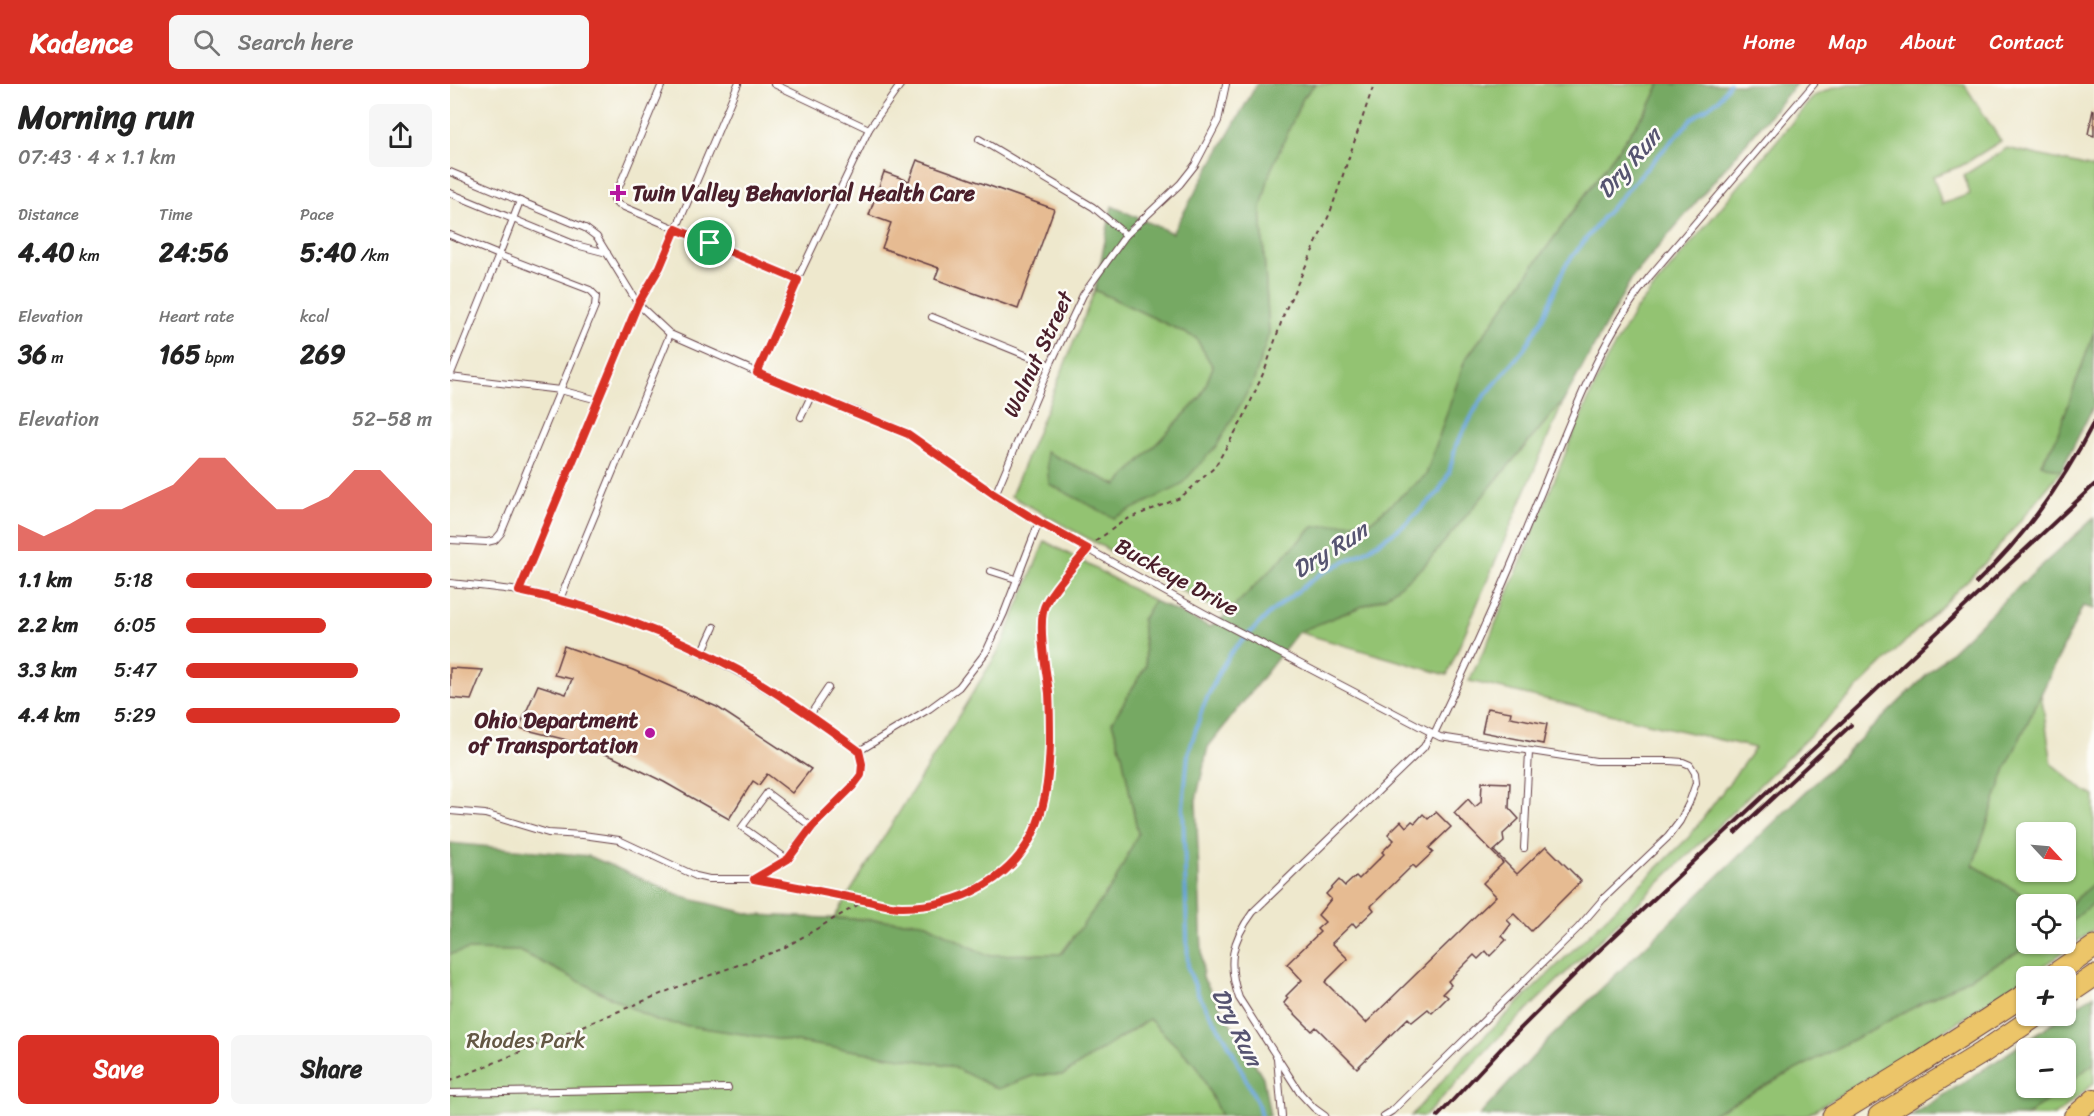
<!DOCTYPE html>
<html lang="en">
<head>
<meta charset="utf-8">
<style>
	body { margin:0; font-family:Sriracha,sans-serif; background:#f6f6f6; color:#222; height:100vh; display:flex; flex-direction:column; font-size:22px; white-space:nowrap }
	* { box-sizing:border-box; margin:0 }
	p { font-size:20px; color:#767676 }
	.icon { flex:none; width:33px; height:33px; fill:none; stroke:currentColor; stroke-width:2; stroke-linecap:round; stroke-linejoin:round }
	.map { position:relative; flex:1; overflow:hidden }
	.sheet { display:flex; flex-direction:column; background:#fff; width:450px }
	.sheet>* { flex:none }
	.needle { width:39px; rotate:116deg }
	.controls { position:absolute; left:1566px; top:738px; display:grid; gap:12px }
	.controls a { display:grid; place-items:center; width:60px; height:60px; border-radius:9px; background:#fff; box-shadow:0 2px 4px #0004; font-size:30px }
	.pin { position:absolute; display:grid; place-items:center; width:51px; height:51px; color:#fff; margin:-26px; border:3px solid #fff; border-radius:50%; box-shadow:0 2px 6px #0007 }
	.round { display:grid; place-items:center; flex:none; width:63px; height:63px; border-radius:9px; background:#f6f6f6 }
	.summary { display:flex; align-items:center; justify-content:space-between; height:102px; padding:0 18px }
	h1 { font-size:33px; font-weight:700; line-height:45px }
	.figures { display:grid; grid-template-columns:repeat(3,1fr); gap:9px; height:102px; padding:6px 18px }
	.figures div { display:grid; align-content:center }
	.figures b { font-size:26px; font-weight:700 }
	.figures small { font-size:16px; font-weight:400 }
	.figures p { font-size:16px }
	.chart { height:168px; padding:12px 18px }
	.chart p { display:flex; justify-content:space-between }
	.chart svg { width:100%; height:108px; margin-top:6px; fill:#d93025; opacity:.7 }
	.primary-button { display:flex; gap:12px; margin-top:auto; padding:12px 18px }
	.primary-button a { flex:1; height:69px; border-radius:9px; background:#d93025; color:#fff; font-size:24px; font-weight:700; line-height:69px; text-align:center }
	.primary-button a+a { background:#f6f6f6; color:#222 }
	ul { padding:0 18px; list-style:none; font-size:20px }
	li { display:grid; grid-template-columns:96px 72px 1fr; align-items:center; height:45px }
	li i { height:15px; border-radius:8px; background:#d93025 }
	header { display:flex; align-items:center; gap:36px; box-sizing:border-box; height:84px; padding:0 30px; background:#d93025; color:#fff }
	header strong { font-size:28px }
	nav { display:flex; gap:33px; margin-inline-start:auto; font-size:21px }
	.search { width:420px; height:54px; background:#f6f6f6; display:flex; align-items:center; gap:15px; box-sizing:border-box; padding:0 21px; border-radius:9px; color:#767676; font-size:22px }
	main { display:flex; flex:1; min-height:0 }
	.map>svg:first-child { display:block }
	.green { fill:#93c372; stroke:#6e714e; stroke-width:1.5; fill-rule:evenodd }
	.forest { fill:#76a964; stroke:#606448; stroke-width:1.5 }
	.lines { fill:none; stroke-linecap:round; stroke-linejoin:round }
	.stream { stroke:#68a4d9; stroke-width:4 }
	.building { fill:#e6bb92 }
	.lane-casing { stroke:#633d43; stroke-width:8 }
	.primary-casing { stroke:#633d43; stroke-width:20 }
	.highway-casing { stroke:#633d43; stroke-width:23 }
	.path { stroke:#633d43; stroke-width:2; stroke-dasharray:4.5 4.5; stroke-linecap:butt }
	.lane { stroke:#fff; stroke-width:6 }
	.primary { stroke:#ecc569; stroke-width:18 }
	.highway { stroke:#ecc569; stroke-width:21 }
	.rail { stroke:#4a1f2b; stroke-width:4 }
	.route-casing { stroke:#fff; stroke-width:12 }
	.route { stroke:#d93025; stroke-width:8 }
	.poi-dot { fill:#b5179e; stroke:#fdfcf7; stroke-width:2 }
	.labels { text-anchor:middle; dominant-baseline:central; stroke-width:5; stroke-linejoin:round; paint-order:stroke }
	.poi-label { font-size:22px; font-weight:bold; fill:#4a1f2b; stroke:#fdfcf7; text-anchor:start }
	.street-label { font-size:22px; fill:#4a1f2b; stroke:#fdfcf7 }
	.park-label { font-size:22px; fill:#645844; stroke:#fdfcf7 }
	.water-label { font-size:24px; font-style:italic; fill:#565471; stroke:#fdfcf7 }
</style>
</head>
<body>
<header>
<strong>Kadence</strong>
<div class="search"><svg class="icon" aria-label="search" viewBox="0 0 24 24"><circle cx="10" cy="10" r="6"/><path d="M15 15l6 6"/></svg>Search here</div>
<nav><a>Home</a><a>Map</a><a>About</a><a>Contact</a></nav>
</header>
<main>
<section class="sheet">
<div class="summary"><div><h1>Morning run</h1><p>07:43 · 4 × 1.1 km</p></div><a class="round"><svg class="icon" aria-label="share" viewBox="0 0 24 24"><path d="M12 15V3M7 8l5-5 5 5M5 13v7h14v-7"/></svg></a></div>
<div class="figures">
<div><p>Distance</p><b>4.40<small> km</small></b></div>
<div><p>Time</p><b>24:56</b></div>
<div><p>Pace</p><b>5:40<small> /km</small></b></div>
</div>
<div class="figures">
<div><p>Elevation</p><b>36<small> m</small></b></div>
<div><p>Heart rate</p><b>165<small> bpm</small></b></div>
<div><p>kcal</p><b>269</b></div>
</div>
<div class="chart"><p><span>Elevation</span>52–58 m</p>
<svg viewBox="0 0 160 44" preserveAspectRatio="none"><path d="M0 44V33L10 38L20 33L30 27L40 27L50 22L60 17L70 6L80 6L90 17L100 27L110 27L120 22L130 11L140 11L150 22L160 33V44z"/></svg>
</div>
<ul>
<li><b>1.1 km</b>5:18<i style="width:100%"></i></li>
<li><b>2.2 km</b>6:05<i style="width:57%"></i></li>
<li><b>3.3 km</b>5:47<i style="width:70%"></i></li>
<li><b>4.4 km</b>5:29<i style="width:87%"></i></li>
</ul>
<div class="primary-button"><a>Save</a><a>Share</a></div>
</section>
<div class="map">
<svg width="1644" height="1032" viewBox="0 0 1644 1032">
	<rect width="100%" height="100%" fill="#fdfcf7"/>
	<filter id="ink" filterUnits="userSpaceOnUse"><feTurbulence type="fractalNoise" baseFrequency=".0167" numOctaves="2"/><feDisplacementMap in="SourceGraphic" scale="12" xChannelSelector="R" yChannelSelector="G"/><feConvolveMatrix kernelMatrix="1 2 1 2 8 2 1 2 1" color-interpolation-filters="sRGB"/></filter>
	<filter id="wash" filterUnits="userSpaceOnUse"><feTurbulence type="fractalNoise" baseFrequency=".008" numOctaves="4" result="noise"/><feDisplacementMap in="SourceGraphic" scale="24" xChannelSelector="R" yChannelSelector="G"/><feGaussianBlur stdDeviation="1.35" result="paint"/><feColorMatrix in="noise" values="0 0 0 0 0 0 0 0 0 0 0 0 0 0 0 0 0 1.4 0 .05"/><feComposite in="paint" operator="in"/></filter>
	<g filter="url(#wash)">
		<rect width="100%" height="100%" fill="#eee8cd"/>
		<g class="green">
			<path d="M 865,0 L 1210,0 L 1199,23 L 1015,276 L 976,391 L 921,437 L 863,443 L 776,531 L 561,412 L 645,206 L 746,254 L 763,283 L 751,313 L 667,401 L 596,368 L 664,434 L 819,249 L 811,124 L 820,88 L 853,14 Z"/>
			<path d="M 1399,0 L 1514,0 L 1551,57 L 1511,82 L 1483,92 L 1492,120 L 1520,110 L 1514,91 L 1557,64 L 1644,84 L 1644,248 L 1606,355 L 1591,379 L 1611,387 L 1538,476 L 1264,746 L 1046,956 L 975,1032 L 961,1032 L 1012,974 L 1239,753 L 1305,664 L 1019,597 L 1038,558 L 1125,346 L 1156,277 L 1184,228 L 1364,12 L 1383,4 Z"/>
			<path d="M 1114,316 L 997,591 L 848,548 L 935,513 L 973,483 Z"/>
			<path d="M 595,457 L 704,517 L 692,536 L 696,582 L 662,638 L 672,670 L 688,750 L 664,799 L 611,870 L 536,871 L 473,838 L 384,834 L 551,563 Z"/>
			<path d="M 1591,610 L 1602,680 L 1633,706 L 1644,712 L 1644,799 L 1616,823 L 1616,820 L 1588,820 L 1523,781 L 1556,684 ZM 1576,748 L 1616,748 L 1616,788 L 1576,788 Z"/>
			<path d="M 1644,818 L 1644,845 L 1605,874 L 1467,965 L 1355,1032 L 1258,1032 L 1584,860 L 1616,860 L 1616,841 Z"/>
			<path d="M 18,866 L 70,867 L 207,937 L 499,981 L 548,1005 L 585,991 L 613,991 L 699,935 L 747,982 L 771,1032 L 0,1032 L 0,870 Z"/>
			<path d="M 1644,979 L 1644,999 L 1605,1032 L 1576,1032 L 1613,1004 L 1616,1004 L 1616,1001 Z"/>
		</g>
		<g class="forest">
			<path d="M 807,0 L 865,0 L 853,14 L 820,88 L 811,124 L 819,249 L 804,296 L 768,360 L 730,402 L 664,434 L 599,400 L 596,368 L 667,401 L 751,313 L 763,283 L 746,254 L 645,206 L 662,122 L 722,149 Z"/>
			<path d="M 1210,0 L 1346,0 L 1182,194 L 1114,316 L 973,483 L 935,513 L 848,548 L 758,663 L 746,716 L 753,894 L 813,993 L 820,1032 L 771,1032 L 747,982 L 699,935 L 613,991 L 585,991 L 548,1005 L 499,981 L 207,937 L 70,867 L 18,866 L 0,870 L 0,759 L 139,772 L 236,814 L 305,831 L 473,838 L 536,871 L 611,870 L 664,799 L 688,750 L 672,670 L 662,638 L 696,582 L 692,536 L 704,517 L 760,543 L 776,531 L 863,443 L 921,437 L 976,391 L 1015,276 L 1199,23 Z"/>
			<path d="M 1644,248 L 1644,321 L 1611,387 L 1591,380 L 1606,355 Z"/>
			<path d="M 1644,434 L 1644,525 L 1633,522 L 1556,684 L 1523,781 L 1588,820 L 1576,820 L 1576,860 L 1584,860 L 1258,1032 L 1029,1032 L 1100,954 L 1564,507 Z"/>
			<path d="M 1644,799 L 1644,818 L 1616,841 L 1616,823 Z"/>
			<path d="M 1644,910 L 1644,979 L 1616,1001 L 1616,964 L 1576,964 L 1576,1004 L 1613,1004 L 1576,1032 L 1460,1032 C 1523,994 1585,951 1644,910 Z"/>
		</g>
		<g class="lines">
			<path class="stream" d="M 811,1032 L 808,1020 L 777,957 L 749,912 L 738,884 L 733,723 L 738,670 L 753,623 L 770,586 L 782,567 L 822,527 L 870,490 L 914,468 L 953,442 L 988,409 L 999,389 L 1006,361 L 1029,319 L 1074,265 L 1093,234 L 1115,182 L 1153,133 L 1193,88 L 1242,35 L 1269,15 L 1279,0"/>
		</g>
		<g id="blocks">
			<g class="building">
				<path d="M 1643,26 L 1644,26 L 1644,52 L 1638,50 Z"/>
				<path d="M 467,76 L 604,125 L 568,225 L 485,195 L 489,184 L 432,164 L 441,139 L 419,131 L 434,88 L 459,97 Z"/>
				<path d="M 114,562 L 183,586 L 267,623 L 361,685 L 342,709 L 317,690 L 309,701 L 303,697 L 279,735 L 214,698 L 165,674 L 113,655 L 69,644 L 88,601 L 116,610 L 122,595 L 104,591 Z"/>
				<path d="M 0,584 L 33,586 L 21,616 L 0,614 Z"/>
				<path d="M 1037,624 L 1061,628 L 1060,633 L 1097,640 L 1093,660 L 1032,648 Z"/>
				<path d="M 1032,698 L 1060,699 L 1059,724 L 1069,735 L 1053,750 L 1054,758 L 1044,767 L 1067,790 L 1096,762 L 1131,797 L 1081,847 L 1064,830 L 1057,836 L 1061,840 L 1052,852 L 1056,856 L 1040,872 L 1036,867 L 1028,875 L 1024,871 L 998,897 L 1001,901 L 993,909 L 998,913 L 982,929 L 978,925 L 962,938 L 958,934 L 907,984 L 866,943 L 862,947 L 834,919 L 838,914 L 836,912 L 852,896 L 837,880 L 870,848 L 867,845 L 875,838 L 868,831 L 881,815 L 876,810 L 889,796 L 895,802 L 906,792 L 909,795 L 934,770 L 932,768 L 944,756 L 938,750 L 951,737 L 956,743 L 962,737 L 965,739 L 973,730 L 978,735 L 986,728 L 1001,743 L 979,764 L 983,768 L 966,784 L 963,781 L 921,822 L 924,826 L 906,843 L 903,839 L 882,859 L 898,875 L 875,898 L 916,939 L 1046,812 L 1033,799 L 1053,779 L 1004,729 L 1018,715 L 1025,723 L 1031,718 Z"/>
			</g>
		</g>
	</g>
	<g filter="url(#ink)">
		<use href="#blocks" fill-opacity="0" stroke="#633d43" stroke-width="1.5"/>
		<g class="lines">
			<defs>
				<g id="lane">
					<path d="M 212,0 L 166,110 L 164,116 L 167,120 L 347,196"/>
					<path d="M 324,0 L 419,45"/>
					<path d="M 529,55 L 643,123 L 676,151"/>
					<path d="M 0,88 L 135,144 L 147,153 L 188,220 L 220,250 L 361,312 L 405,327 L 458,350 L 545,411 L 589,438 L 761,533 L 990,653 L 1146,677 L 1220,677 L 1233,678 L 1240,681 L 1245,689 L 1246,699 L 1239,719 L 1230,737 L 1218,753 L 1153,815 L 1128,844 L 942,1027 L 934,1032"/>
					<path d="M 0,109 L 126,161 L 157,169"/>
					<path d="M 0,151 L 49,171 L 70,117"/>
					<path d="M 482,233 L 600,281"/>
					<path d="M 307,289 L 347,196 L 419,45 L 451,0"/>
					<path d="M 0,292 L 49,171 L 140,206 L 146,212 L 145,222 L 51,449 L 45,456 L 37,458 L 0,456"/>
					<path d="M 0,293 L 110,306 L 148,316"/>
					<path d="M 351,333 L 361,312"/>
					<path d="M 545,411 L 600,281 L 633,211 L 676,151 L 730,100 L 745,81 L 768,37 L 776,0"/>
					<path d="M 541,487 L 566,495"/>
					<path d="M 0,499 C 37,503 73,506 109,515 C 219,542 319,600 409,667 L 479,625 L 509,603 L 536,568 L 554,529 L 589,438"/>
					<path d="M 69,507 L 188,220 L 210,183 L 288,0"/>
					<path d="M 110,515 L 220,250"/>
					<path d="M 252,569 L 264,543"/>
					<path d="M 360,631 L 378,604"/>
					<path d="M 984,650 C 1021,573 1056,496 1088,416 C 1120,339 1147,259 1200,192 L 1364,0"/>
					<path d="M 0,727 L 35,730 L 98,749 L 133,751 L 169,756 L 246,792 L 259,795 L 304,795 L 337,775"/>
					<path d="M 362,743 L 317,709 L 292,743 L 337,775 L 362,743 L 402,703 L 411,691 L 413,680 L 409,667"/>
					<path d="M 1074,764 L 1079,668"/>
					<path d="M 827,974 L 832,1032"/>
					<path d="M 0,1009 L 278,1004"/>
					<path d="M 875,1032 L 864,1024 L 850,1009 L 789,914 C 777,880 781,857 803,828 L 974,663 L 981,649"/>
				</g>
				<path id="primary" d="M 1623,1032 L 1644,1014"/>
				<g id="highway">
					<path d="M 1602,892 L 1644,863"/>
					<path d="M 1616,911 L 1644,892"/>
					<path d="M 1383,1032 L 1465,982 L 1576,910"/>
					<path d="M 1429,1032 L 1532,969 L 1586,932"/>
				</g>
			</defs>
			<use href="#lane" class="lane-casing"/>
			<use href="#primary" class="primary-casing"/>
			<use href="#highway" class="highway-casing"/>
			<g class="path">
				<path d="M 646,457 L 675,436 L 730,414 L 764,384 L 793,335 L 816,283 L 835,227 L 880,129 L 924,0"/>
				<path d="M 319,797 L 416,816"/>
				<path d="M 0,997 L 225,904 L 332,865 L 416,816 C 427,819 440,823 452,823 C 485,824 520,815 546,794 C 558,783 572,772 580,757 C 603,714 603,658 599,610 C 596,583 590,556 593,528 C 595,512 621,486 632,473"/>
			</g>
			<use href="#lane" class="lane"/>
			<use href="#primary" class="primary"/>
			<use href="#highway" class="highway"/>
			<g class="rail">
				<path d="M 1526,499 C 1576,452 1613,398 1644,338"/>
				<path d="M 1285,749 L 1401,641"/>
				<path d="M 988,1032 L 1060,955 L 1138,877 L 1644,401"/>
			</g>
		</g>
	</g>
	<g class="lines" filter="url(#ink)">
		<defs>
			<path id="route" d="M 226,145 L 348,196 L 307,289 L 458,350 L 545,411 L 589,438 L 638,465 C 627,479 596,511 593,527 C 589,550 596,586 599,609 C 600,626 600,643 600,659 C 599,687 597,714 587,740 C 567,795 508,823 452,823 C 438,823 422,817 408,815 C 373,808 339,801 304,795 L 338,775 L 362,743 L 402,703 L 411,691 L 412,680 L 409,667 C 370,638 330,610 288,586 C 220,549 144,522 69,507 L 188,220 L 210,183 Z"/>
		</defs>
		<use href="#route" class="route-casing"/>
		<use href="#route" class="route"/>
	</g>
	<g class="poi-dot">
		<path d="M165 100h6v6h6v6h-6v6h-6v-6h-6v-6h6z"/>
		<circle cx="200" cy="649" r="6"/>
	</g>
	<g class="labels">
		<g class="poi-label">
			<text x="182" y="109">Twin Valley Behaviorial Health Care</text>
			<text x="188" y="636" text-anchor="end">Ohio Department<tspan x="188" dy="25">of Transportation</tspan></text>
		</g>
		<g class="street-label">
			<text transform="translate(588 270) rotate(-65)">Walnut Street</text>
			<text transform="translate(727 493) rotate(29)">Buckeye Drive</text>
		</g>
		<g class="park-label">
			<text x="76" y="956">Rhodes Park</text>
		</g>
		<g class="water-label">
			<text transform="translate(1179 79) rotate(-49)">Dry Run</text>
			<text transform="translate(880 466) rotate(-32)">Dry Run</text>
			<text transform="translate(787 943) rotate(64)">Dry Run</text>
		</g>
	</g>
</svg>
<div class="controls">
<a><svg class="needle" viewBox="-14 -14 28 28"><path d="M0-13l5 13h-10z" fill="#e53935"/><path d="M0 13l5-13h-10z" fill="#767676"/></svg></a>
<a><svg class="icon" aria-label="locate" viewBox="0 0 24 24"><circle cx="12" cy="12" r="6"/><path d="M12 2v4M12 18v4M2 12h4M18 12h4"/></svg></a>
<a>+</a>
<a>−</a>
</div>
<div class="pin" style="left:260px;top:159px;background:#1e9e55"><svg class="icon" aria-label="arrive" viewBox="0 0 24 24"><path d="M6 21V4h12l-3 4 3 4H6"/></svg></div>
</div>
</main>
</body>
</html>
